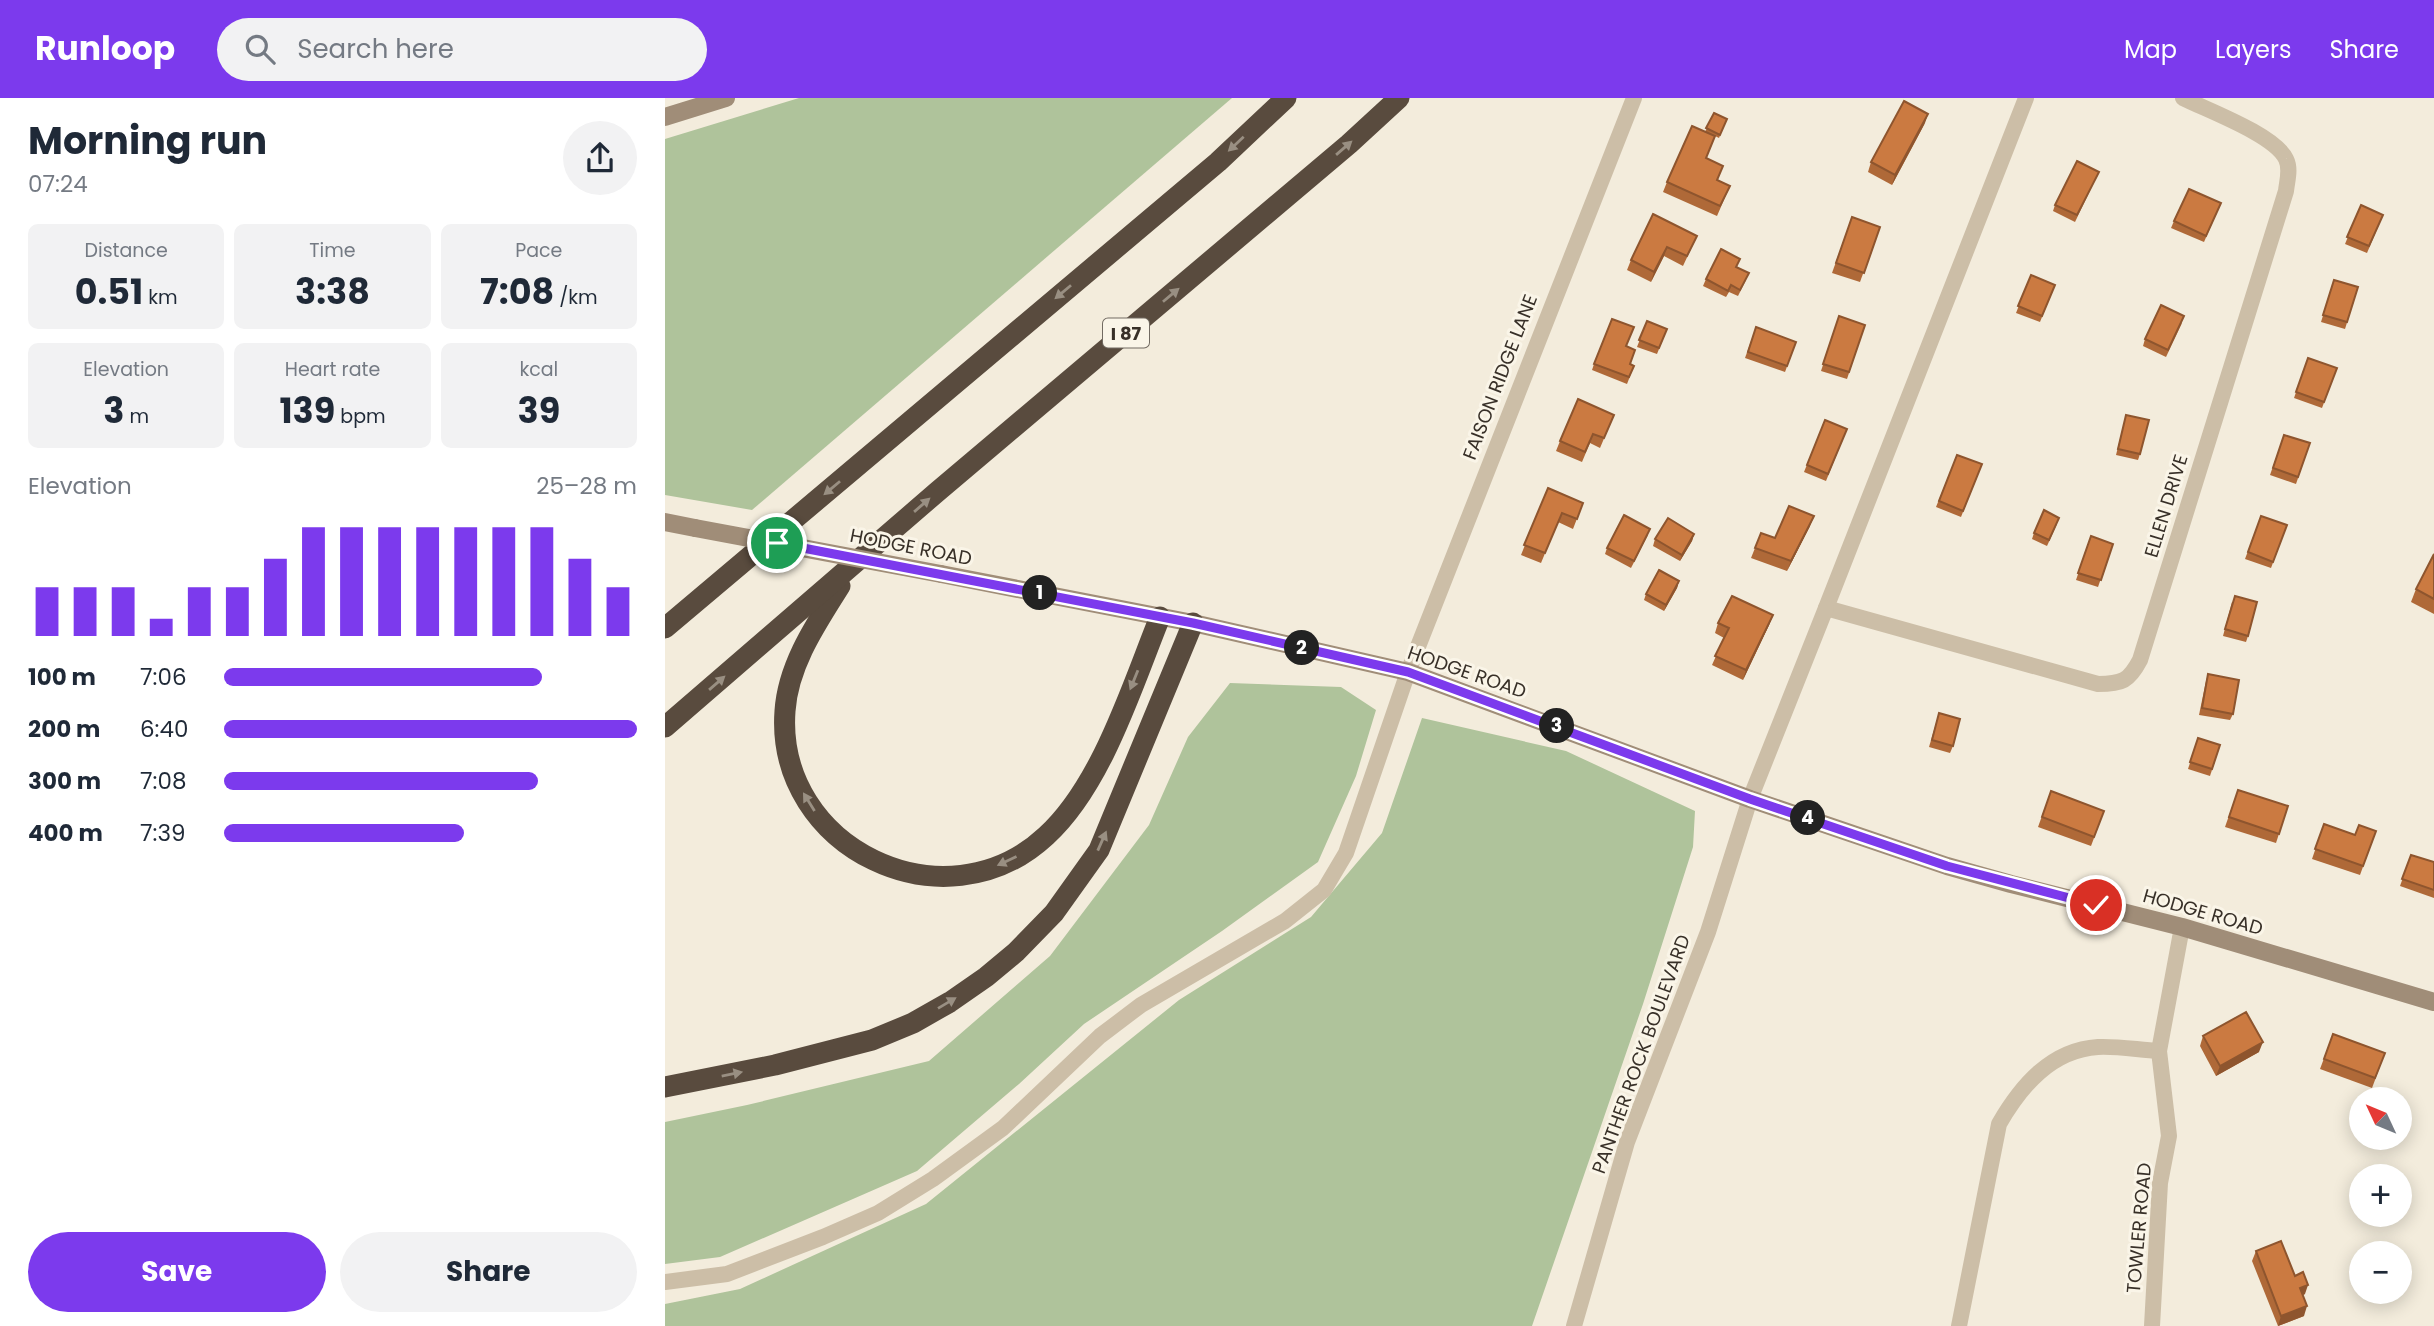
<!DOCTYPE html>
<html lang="en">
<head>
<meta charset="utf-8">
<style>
	body { margin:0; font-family:Poppins,sans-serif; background:#f2f2f3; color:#1f2937; height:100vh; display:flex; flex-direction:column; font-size:26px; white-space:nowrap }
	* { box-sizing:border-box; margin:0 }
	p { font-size:23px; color:#747a83 }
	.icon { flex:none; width:38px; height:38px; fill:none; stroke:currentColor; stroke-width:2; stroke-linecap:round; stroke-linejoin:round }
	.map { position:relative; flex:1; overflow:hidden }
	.details { display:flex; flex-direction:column; background:#fff; width:665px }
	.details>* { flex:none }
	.needle { width:46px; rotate:314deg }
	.buttons { position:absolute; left:1684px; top:989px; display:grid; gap:14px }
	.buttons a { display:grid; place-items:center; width:63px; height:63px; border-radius:50%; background:#fff; box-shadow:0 4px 18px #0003; font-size:35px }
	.pin { position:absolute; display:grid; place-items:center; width:60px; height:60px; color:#fff; margin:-30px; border:4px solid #fff; border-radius:50%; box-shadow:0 2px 7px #0007 }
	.km { position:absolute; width:35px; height:35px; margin:-18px; border-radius:50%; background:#222; color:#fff; font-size:19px; line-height:35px; text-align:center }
	.round { display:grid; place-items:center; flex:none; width:74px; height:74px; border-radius:37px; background:#f2f2f3 }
	.head { display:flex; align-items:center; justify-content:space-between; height:119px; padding:0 28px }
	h1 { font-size:38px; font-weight:700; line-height:52px }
	.metrics { display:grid; grid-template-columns:repeat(3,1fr); gap:10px; height:119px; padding:7px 28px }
	.metrics div { display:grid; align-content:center; border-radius:10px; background:#f2f2f3; text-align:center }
	.metrics b { font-size:35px; font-weight:700 }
	.metrics small { font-size:19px; font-weight:400 }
	.metrics p { font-size:19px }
	.chart { height:196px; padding:14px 28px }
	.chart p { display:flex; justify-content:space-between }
	.chart svg { width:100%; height:126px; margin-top:7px; stroke:#7c3aed; stroke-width:6 }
	.cta { display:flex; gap:14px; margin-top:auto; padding:14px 28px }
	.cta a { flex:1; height:80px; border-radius:42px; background:#7c3aed; color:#fff; font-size:28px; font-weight:700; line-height:80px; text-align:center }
	.cta a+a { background:#f2f2f3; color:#1f2937 }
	ul { padding:0 28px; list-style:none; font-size:23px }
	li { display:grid; grid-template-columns:112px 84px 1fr; align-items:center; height:52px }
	li i { height:18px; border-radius:9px; background:#7c3aed }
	header { display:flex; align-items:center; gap:42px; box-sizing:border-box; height:98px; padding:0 35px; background:#7c3aed; color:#fff }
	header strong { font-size:33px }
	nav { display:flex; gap:38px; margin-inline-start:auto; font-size:24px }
	.search { width:490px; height:63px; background:#f2f2f3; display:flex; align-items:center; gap:18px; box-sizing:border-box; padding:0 24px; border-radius:38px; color:#747a83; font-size:26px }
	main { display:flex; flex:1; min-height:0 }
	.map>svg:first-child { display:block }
	.green { fill:#afc39b }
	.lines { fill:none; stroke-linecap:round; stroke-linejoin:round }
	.street { stroke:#ccbea7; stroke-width:16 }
	.secondary { stroke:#a08d78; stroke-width:18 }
	.highway { stroke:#594b3e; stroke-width:21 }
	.secondary-bridge { stroke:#a08d78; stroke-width:18 }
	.wall { fill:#af6938 }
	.shaded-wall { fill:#8e552e }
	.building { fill:#cb7a41; stroke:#8e552e; stroke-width:2 }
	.oneway { fill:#998f82 }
	.route-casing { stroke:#fff; stroke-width:14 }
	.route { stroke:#7c3aed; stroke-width:9 }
	.labels { text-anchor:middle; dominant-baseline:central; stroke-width:6; stroke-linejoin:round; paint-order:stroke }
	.shield { fill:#faf5e8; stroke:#726b62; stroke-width:2 }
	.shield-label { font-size:18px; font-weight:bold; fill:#383028 }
	.street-label { font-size:19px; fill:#383028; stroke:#faf5e8 }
</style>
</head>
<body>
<header>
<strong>Runloop</strong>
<div class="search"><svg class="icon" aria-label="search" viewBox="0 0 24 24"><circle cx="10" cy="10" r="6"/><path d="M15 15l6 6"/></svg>Search here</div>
<nav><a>Map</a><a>Layers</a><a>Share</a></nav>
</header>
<main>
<section class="details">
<div class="head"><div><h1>Morning run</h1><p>07:24</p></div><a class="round"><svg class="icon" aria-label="share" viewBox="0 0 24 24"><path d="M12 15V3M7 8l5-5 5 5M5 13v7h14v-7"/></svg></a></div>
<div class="metrics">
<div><p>Distance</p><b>0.51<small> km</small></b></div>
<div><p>Time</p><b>3:38</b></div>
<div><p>Pace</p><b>7:08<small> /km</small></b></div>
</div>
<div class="metrics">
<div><p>Elevation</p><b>3<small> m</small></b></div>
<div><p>Heart rate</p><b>139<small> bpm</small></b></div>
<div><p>kcal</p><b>39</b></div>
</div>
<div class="chart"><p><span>Elevation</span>25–28 m</p>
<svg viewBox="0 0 160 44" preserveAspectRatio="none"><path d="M5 44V27M15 44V27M25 44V27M35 44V38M45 44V27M55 44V27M65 44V17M75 44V6M85 44V6M95 44V6M105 44V6M115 44V6M125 44V6M135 44V6M145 44V17M155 44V27"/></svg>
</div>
<ul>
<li><b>100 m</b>7:06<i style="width:77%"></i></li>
<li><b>200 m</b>6:40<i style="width:100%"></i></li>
<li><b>300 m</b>7:08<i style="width:76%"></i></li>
<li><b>400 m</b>7:39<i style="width:58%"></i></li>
</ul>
<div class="cta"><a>Save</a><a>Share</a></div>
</section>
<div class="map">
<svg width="1769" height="1228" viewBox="0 0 1769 1228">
	<rect width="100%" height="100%" fill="#f3ecdc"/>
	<g class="green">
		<path d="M 134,0 L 567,0 L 87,412 L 0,397 L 0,41 Z"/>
		<path d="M 565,585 L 676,589 L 711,612 L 691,678 L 653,764 L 557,833 L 419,926 L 354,986 L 252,1073 L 55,1159 L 0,1166 L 0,1024 L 82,1007 L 264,963 L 385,858 L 484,727 L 523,639 Z"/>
		<path d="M 757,620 L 901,653 L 1030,713 L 1028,749 L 978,906 L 867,1228 L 0,1228 L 0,1206 L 75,1191 L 261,1106 L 514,902 L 646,819 L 717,735 Z"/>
	</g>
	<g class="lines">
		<g class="street">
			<path d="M 1361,0 L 1161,510 L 1433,586 C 1457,586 1464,583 1475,562 L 1621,93 C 1622,83 1626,71 1621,61 C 1610,37 1542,12 1518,0"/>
			<path d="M 0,1184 L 62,1176 L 158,1139 L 213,1115 L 268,1081 L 338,1030 L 435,938 L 476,907 L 620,823 L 659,792 L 681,755 L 743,574 L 969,0"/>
			<path d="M 909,1228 L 962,1044 L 1043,834 L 1085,701 L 1161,510"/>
			<path d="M 1294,1228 L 1334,1026 C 1356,988 1386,952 1433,949 C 1453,948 1474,952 1494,953"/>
			<path d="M 1487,1228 L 1495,1085 L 1504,1038 L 1494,953 L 1517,829"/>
		</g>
		<g class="secondary">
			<path d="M 0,19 L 61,0"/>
			<path d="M 0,424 L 30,430"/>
			<path d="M 276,476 L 528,525 L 743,574 L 1085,701 L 1282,768 L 1346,786 L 1517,829 L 1769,904"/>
		</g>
		<g class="highway">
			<path d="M 175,488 C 151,526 123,567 120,613 C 110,750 280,832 381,738 C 437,687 467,588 495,519"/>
			<path d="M 0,530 L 553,64 L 621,0"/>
			<path d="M 0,629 L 272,394 L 684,46 L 734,0"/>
			<path d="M 0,989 L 110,967 L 207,942 L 248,925 L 285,904 L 321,879 L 351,854 L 389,815 L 434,752 L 528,525"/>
		</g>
		<path class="secondary-bridge" d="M 30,430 L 276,476"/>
	</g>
	<g class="wall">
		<path d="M 1049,15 L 1062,21 L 1054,40 L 1050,38 L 1041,60 L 1052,82 L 1065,88 L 1052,118 L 998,94 L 1002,84 L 1040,34 Z"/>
		<path d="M 1260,25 L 1227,87 L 1203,74 L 1206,64 Z"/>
		<path d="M 1431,80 L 1410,124 L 1388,113 L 1390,107 Z"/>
		<path d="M 1556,105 L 1539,144 L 1506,130 L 1509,123 Z"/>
		<path d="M 1696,107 L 1718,117 L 1702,155 L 1680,146 Z"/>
		<path d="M 1187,119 L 1215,129 L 1195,184 L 1167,175 Z"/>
		<path d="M 1032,138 L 1018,168 L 999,158 L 986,184 L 962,172 L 966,162 Z"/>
		<path d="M 1072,169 L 1081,182 L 1073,198 L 1064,194 L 1061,199 L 1038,188 L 1041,181 Z"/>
		<path d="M 1366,177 L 1390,187 L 1375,224 L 1351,215 Z"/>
		<path d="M 1669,182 L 1693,189 L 1680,231 L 1656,224 Z"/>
		<path d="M 1174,218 L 1200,227 L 1182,281 L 1156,273 Z"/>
		<path d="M 982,223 L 1002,231 L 992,256 L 972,249 Z"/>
		<path d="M 1517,225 L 1501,259 L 1478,248 L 1480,241 Z"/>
		<path d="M 1091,229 L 1131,244 L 1120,274 L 1080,260 Z"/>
		<path d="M 961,248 L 965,266 L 969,268 L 962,286 L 927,272 L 929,266 Z"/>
		<path d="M 1643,260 L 1672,270 L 1657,310 L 1629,300 Z"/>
		<path d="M 949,317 L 935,350 L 925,345 L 917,364 L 891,353 L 895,343 Z"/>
		<path d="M 1461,317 L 1475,356 L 1473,362 L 1451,357 Z"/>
		<path d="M 1160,322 L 1182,331 L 1161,383 L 1139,374 Z"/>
		<path d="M 1619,337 L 1645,345 L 1631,386 L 1605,377 Z"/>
		<path d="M 1292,357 L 1317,366 L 1296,419 L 1271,409 Z"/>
		<path d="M 883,390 L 918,405 L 908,431 L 893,424 L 876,465 L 856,457 Z"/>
		<path d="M 1596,418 L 1622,427 L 1606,470 L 1580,461 Z"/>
		<path d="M 1392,426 L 1382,448 L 1367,441 L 1369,435 Z"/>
		<path d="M 1145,428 L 1122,473 L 1086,460 L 1096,435 L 1110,440 Z"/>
		<path d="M 1029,436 L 1027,443 L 1015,463 L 988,448 L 990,441 Z"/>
		<path d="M 983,437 L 966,470 L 940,456 L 942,450 Z"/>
		<path d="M 1426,438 L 1448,446 L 1433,489 L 1411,482 Z"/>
		<path d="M 1769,456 L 1769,516 L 1746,504 L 1751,491 Z"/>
		<path d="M 1014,483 L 1012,490 L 999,513 L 979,502 L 981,496 Z"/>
		<path d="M 1567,504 L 1583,538 L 1581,544 L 1558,538 Z"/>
		<path d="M 1108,517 L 1104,527 L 1078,582 L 1047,567 L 1059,540 L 1050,535 L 1053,525 Z"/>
		<path d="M 1543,576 L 1568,616 L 1565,622 L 1534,617 L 1541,583 Z"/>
		<path d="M 1274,615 L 1288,648 L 1285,655 L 1264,649 Z"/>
		<path d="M 1533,640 L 1555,647 L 1545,678 L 1523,671 Z"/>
		<path d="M 1573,692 L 1623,708 L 1611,745 L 1560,729 Z"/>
		<path d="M 1386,693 L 1439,713 L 1426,748 L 1373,729 Z"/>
		<path d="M 1659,726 L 1690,737 L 1711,733 L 1695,777 L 1647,761 Z"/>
		<path d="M 1746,757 L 1769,764 L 1769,800 L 1735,788 Z"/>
		<path d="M 1668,936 L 1720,955 L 1707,990 L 1655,971 Z"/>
		<path d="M 1538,938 L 1594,954 L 1551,978 L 1535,948 Z"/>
		<path d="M 1591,1153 L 1630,1178 L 1640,1196 L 1638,1197 L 1639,1218 L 1613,1228 L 1587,1163 Z"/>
	</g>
	<g class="shaded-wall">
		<path d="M 1263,16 L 1260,25 L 1227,87 L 1230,77 Z"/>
		<path d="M 1002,149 L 999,158 L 986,184 L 989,174 Z"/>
		<path d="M 1149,418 L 1145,428 L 1122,473 L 1126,463 Z"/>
		<path d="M 1029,436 L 1027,443 L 1015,463 L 1017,457 Z"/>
		<path d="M 1014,483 L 1012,490 L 999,513 L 1001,507 Z"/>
		<path d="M 1108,517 L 1104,527 L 1078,582 L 1081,572 Z"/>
		<path d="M 1598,944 L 1594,954 L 1551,978 L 1555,968 Z"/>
		<path d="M 1643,1187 L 1640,1196 L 1631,1200 L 1635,1190 Z"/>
		<path d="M 1642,1208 L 1639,1218 L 1613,1228 L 1616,1218 Z"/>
	</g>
	<g class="building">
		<path d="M 1239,3 L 1263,16 L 1230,77 L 1206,64 Z"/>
		<path d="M 1049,15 L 1062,21 L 1055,37 L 1041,30 Z"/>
		<path d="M 1027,28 L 1050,38 L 1041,60 L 1058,68 L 1052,82 L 1065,88 L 1055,108 L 1002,84 Z"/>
		<path d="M 1412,63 L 1434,74 L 1412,117 L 1390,107 Z"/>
		<path d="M 1524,91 L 1556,105 L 1541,138 L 1509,123 Z"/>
		<path d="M 1696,107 L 1718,117 L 1704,148 L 1682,139 Z"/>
		<path d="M 988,116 L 1032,138 L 1022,158 L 1002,149 L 989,174 L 966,162 Z"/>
		<path d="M 1187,119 L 1215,129 L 1199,175 L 1171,165 Z"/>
		<path d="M 1056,151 L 1075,161 L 1071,169 L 1084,175 L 1075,192 L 1066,187 L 1063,193 L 1041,181 Z"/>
		<path d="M 1366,177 L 1390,187 L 1377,218 L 1353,208 Z"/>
		<path d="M 1669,182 L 1693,189 L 1682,224 L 1658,217 Z"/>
		<path d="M 1496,207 L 1519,218 L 1503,252 L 1480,241 Z"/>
		<path d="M 1174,218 L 1200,227 L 1184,274 L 1158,266 Z"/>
		<path d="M 947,221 L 969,229 L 961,248 L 970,252 L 965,266 L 969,268 L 964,279 L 929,266 Z"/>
		<path d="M 982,223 L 1002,231 L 994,250 L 974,242 Z"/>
		<path d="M 1091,229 L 1131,244 L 1122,268 L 1083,254 Z"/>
		<path d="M 1643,260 L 1672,270 L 1659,304 L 1631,294 Z"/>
		<path d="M 913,301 L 949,317 L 939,340 L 928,336 L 920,354 L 895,343 Z"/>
		<path d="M 1461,317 L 1484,322 L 1475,356 L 1453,351 Z"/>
		<path d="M 1160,322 L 1182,331 L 1163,376 L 1142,367 Z"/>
		<path d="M 1619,337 L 1645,345 L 1633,379 L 1608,370 Z"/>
		<path d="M 1292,357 L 1317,366 L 1298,413 L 1274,403 Z"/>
		<path d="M 883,390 L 918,405 L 912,421 L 897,415 L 880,455 L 859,447 Z"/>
		<path d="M 1124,408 L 1149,418 L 1126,463 L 1090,450 L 1096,435 L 1110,440 Z"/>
		<path d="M 1379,412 L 1394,420 L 1384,442 L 1369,435 Z"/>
		<path d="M 959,417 L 985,431 L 969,463 L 942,450 Z"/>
		<path d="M 1596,418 L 1622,427 L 1608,464 L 1583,454 Z"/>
		<path d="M 1003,420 L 1029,436 L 1017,457 L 990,441 Z"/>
		<path d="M 1426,438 L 1448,446 L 1436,482 L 1413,475 Z"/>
		<path d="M 1769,456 L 1769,501 L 1751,491 Z"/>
		<path d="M 994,472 L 1014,483 L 1001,507 L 981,496 Z"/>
		<path d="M 1067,498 L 1108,517 L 1081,572 L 1050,558 L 1064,530 L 1053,525 Z"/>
		<path d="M 1570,498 L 1592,504 L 1583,538 L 1560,531 Z"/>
		<path d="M 1543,576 L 1574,582 L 1568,616 L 1537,610 Z"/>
		<path d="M 1274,615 L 1295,621 L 1288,648 L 1267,642 Z"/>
		<path d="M 1533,640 L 1555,647 L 1547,671 L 1525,664 Z"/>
		<path d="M 1573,692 L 1623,708 L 1614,736 L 1564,719 Z"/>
		<path d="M 1386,693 L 1439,713 L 1429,739 L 1377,719 Z"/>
		<path d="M 1659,726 L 1690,737 L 1694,727 L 1711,733 L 1698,768 L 1650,751 Z"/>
		<path d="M 1746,757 L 1769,764 L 1769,792 L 1737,781 Z"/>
		<path d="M 1581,914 L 1598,944 L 1555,968 L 1538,938 Z"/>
		<path d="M 1668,936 L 1720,955 L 1710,980 L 1659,961 Z"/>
		<path d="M 1616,1143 L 1630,1178 L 1638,1174 L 1643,1187 L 1635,1190 L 1642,1208 L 1616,1218 L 1591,1153 Z"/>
	</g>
	<defs><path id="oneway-solid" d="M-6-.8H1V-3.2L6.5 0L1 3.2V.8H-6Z" transform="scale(1.75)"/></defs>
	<g class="oneway">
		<use href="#oneway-solid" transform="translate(571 46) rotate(137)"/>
		<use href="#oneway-solid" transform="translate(679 50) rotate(-41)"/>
		<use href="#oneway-solid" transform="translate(398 194) rotate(140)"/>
		<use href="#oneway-solid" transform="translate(506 197) rotate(-40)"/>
		<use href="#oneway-solid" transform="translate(167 390) rotate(140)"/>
		<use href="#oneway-solid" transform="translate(257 407) rotate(-41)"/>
		<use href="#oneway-solid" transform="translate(469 582) rotate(112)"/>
		<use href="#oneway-solid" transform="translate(52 585) rotate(-41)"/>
		<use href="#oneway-solid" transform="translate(144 704) rotate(-122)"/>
		<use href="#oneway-solid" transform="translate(437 743) rotate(-66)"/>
		<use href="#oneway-solid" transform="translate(342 763) rotate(155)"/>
		<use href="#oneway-solid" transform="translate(282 905) rotate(-31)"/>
		<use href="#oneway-solid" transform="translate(67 976) rotate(-11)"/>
	</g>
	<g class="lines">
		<defs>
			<path id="route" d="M 112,445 L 528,525 L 743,574 L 1085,701 L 1282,768 L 1431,807"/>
		</defs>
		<use href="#route" class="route-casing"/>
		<use href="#route" class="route"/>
	</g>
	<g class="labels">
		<rect class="shield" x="438" y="220.5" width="46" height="29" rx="5"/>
		<g class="shield-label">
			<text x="461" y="235">I 87</text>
		</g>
		<g class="street-label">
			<text transform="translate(835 279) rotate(-69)">FAISON RIDGE LANE</text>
			<text transform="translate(1501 408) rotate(-73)">ELLEN DRIVE</text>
			<text transform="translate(246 449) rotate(11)">HODGE ROAD</text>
			<text transform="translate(802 574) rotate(19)">HODGE ROAD</text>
			<text transform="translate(1538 814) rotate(16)">HODGE ROAD</text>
			<text transform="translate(976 956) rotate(-70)">PANTHER ROCK BOULEVARD</text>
			<text transform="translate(1474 1130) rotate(-85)">TOWLER ROAD</text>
		</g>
	</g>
</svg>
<div class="buttons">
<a><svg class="needle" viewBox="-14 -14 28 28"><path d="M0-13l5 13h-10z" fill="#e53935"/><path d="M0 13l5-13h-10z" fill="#747a83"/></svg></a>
<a>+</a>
<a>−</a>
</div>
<div class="pin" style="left:112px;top:445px;background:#1e9e55"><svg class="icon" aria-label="arrive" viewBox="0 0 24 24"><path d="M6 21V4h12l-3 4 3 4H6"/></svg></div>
<div class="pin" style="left:1431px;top:807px;background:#d93025"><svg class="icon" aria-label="check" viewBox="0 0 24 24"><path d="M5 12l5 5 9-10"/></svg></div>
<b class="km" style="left:375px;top:495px">1</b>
<b class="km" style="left:637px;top:550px">2</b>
<b class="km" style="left:892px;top:628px">3</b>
<b class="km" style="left:1143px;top:720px">4</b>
</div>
</main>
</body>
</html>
